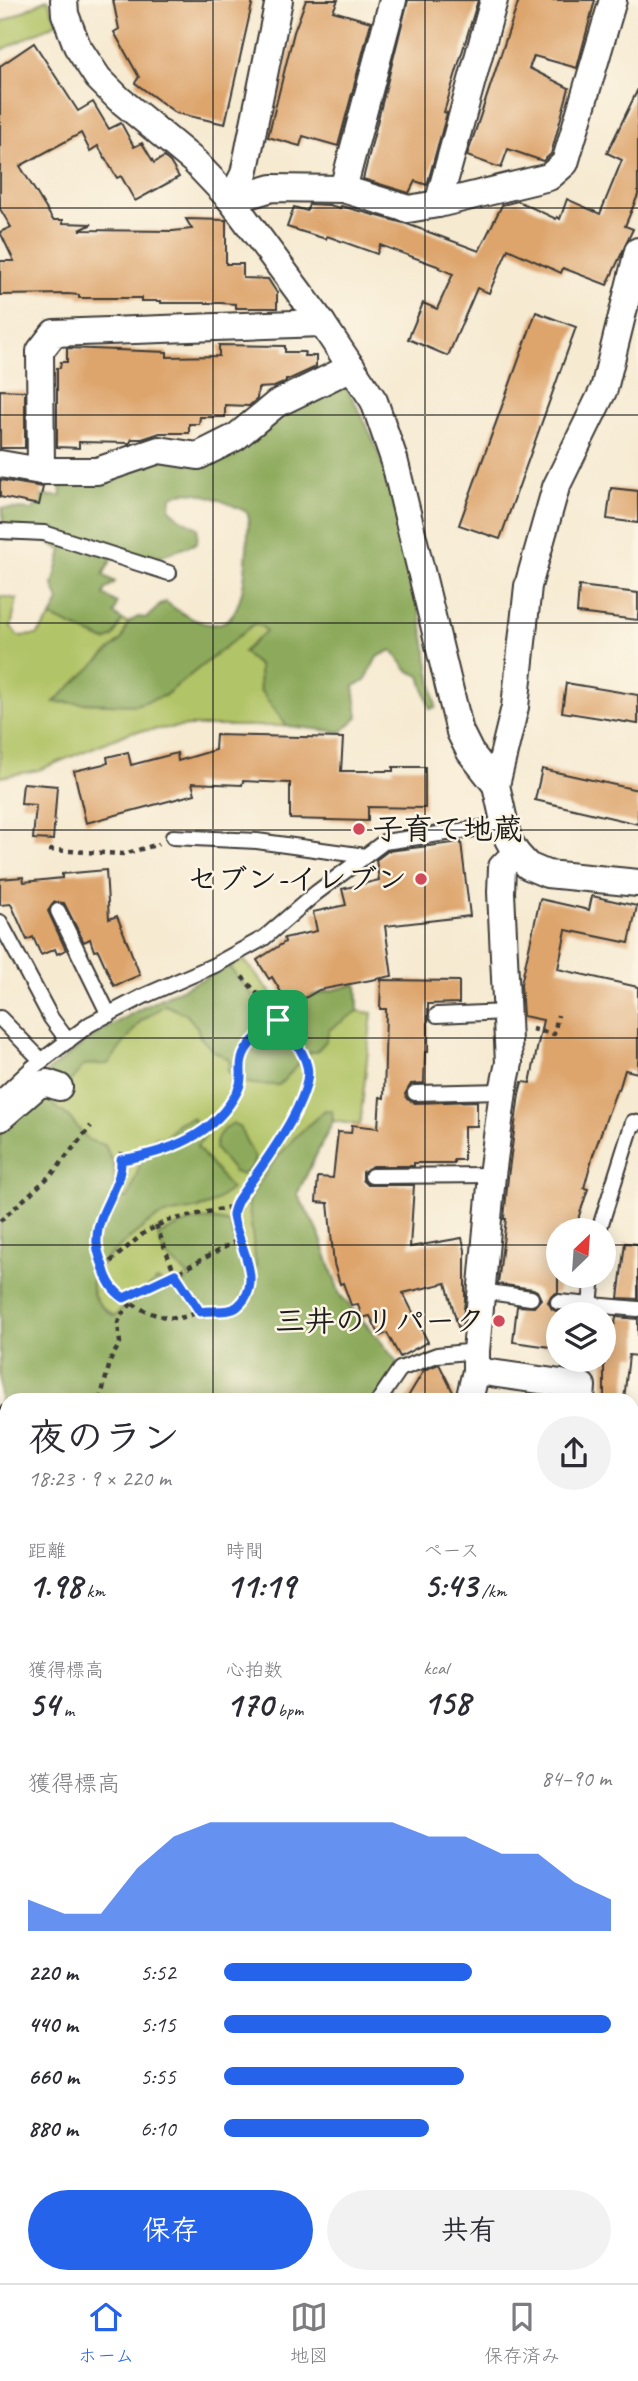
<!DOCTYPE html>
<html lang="ja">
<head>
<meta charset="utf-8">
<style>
	body { margin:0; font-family:Caveat,"Klee One",sans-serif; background:#f2f2f3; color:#2b2b33; height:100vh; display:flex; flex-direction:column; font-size:26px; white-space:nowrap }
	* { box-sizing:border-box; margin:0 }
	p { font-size:23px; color:#7c7c81 }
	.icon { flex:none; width:38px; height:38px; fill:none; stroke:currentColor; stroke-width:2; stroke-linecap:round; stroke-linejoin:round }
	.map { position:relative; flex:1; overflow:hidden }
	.side { position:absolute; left:0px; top:1393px; width:639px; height:891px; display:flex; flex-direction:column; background:#fff; border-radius:21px 21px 0 0; box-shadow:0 4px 18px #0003 }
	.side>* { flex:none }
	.needle { width:46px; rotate:25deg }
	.tools { position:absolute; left:546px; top:1218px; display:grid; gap:14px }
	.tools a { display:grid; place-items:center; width:70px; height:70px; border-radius:50%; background:#fff; box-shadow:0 4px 18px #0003; font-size:35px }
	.pin { position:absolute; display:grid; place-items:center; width:60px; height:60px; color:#fff; margin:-30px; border-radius:14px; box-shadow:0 4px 10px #0006 }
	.round { display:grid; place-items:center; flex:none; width:74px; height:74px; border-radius:37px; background:#f2f2f3 }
	.overview { display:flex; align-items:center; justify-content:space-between; height:119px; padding:0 28px }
	h1 { font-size:38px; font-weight:700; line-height:52px }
	.figures { display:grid; grid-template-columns:repeat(3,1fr); gap:10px; height:119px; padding:7px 28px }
	.figures div { display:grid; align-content:center }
	.figures b { font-size:35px; font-weight:700 }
	.figures small { font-size:19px; font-weight:400 }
	.figures p { font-size:19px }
	.chart { height:196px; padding:14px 28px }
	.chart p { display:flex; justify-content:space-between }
	.chart svg { width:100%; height:126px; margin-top:7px; fill:#2563eb; opacity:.7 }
	.action { display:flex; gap:14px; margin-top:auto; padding:14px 28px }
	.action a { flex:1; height:80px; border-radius:42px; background:#2563eb; color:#fff; font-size:28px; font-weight:700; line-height:80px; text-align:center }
	.action a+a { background:#f2f2f3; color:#2b2b33 }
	ul { padding:0 28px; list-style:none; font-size:23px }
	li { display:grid; grid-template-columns:112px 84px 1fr; align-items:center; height:52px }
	li i { height:18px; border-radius:9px; background:#2563eb }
	.tab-bar { display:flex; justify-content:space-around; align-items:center; height:98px; border-top:2px solid #e1e1e2; background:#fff; font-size:19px; color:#7c7c81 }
	.tab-bar a { display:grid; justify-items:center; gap:4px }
	.tab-bar .selected { color:#2563eb }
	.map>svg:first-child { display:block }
	.green { fill:#b2c467; stroke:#677042; stroke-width:2 }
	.forest { fill:#8daa5c; stroke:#54633c; stroke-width:2 }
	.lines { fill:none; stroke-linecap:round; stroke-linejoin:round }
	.stream { stroke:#6bb9e5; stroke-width:8 }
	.building { fill:#dda46c }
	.lane-casing { stroke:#3d3b37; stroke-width:18 }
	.street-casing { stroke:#3d3b37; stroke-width:30 }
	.path { stroke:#3d3b37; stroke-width:4.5; stroke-dasharray:5 5; stroke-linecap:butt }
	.lane { stroke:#fff; stroke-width:14 }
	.street { stroke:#fff; stroke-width:26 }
	.route-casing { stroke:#fff; stroke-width:14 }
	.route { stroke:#2563eb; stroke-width:9 }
	.grid { fill:none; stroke:#1c1c1c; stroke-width:2; stroke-opacity:0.55 }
	.poi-dot { fill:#d1495b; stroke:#fcf5e5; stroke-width:2.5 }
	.labels { text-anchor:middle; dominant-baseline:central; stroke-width:5; stroke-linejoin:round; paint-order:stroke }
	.poi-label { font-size:30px; font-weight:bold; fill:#1c1c1c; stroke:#fcf5e5; text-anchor:end }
</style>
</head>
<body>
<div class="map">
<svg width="638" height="2283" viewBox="0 0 638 2283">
	<rect width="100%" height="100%" fill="#fcf5e5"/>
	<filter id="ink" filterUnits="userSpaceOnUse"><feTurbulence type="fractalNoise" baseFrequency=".0143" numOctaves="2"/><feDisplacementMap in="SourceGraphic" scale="14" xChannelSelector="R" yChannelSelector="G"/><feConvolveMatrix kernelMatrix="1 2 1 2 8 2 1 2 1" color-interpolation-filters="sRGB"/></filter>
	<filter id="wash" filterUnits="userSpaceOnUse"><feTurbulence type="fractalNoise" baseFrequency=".00686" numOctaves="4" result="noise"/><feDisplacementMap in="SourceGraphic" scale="28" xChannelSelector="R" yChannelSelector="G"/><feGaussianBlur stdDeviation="1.57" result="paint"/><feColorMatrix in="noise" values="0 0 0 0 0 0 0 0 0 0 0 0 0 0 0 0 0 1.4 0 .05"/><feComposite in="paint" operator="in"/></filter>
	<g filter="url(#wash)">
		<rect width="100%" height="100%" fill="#f6ead1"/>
		<g class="green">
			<path d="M 45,0 L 48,0 L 57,23 L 0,51 L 0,23 Z"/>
			<path d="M 0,596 L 17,599 L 11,627 L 18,636 L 37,635 L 51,617 L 106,641 L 114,636 L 122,620 L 128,623 L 123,639 L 55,701 L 164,696 L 253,624 L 261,626 L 267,631 L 248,657 L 259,666 L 260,690 L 287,726 L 188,726 L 131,732 L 39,770 L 0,777 Z"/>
			<path d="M 244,960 L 284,1009 L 314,995 L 357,984 L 358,1011 L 372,1013 L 360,1125 L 333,1121 L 297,1194 L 318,1231 L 340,1295 L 378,1338 L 7,1400 L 0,1114 L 107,1028 L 146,1006 Z"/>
		</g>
		<g class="forest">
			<path d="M 345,386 C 404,479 417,601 436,707 L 430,709 L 420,676 L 407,670 L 392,650 L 377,657 L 365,681 L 354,686 L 358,717 L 341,732 L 287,726 L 260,690 L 259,666 L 243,652 L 266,631 L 261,626 L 254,624 L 164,696 L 135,705 L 54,702 L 122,639 L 128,623 L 138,617 L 147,618 L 161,604 L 166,602 C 250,666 244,578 249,518 L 247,512 C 227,503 192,484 171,497 L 170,509 L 180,518 L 198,528 L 197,543 L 149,561 L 115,553 L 103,575 L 115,582 L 105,590 L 104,595 L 117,603 L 114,614 L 122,620 L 114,636 L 106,641 L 51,617 L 59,601 L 53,585 L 62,550 L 43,540 L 6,540 L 2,508 L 33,510 L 40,496 L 61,496 L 60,478 L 158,457 L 199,460 L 278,407 Z"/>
			<path d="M 229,967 L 283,1032 L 297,1029 L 284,1009 L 314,995 L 357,984 L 358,1011 L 329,1030 L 326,1041 L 316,1052 L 310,1052 L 279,1085 C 259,1085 241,1086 227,1071 L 230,1060 L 212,1050 L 200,1037 L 197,1027 L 186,1014 L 165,1005 L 140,1022 L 108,1064 L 84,1065 L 69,1083 L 51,1096 L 54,1106 L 68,1116 L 88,1140 L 105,1145 L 114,1166 L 114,1197 L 128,1198 L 145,1151 L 156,1137 L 165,1138 L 179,1122 L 192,1118 L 206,1134 L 197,1147 L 231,1189 C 224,1194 217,1201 209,1205 C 193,1212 172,1210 157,1218 C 146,1224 136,1233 126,1241 C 99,1264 71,1289 114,1316 L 157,1280 L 167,1285 L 186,1282 L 188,1275 L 165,1255 L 158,1236 C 182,1223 203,1214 229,1223 L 242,1267 L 249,1273 L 256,1266 L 248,1200 L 271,1165 L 295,1137 L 325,1110 L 332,1111 L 333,1120 L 297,1194 L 318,1231 L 340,1295 L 378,1338 L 399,1365 L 376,1400 L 7,1400 L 7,1492 L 0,1491 L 0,1114 C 34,1082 69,1052 109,1027 C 147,1003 188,986 229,967 Z"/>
			<path d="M 233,1123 L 239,1127 L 255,1158 L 252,1167 L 242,1175 L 234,1172 L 215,1149 C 215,1136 222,1130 233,1123 Z"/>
			<path d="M 7,1699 L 7,1812 L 0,1801 L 0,1701 Z"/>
			<path d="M 0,1898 L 7,1906 L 7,2025 L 0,2023 Z"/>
		</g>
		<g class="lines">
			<path class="stream" d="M 0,1431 L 7,1433"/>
		</g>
		<g id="blocks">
			<g class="building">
				<path d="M 113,0 L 253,0 L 225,124 L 176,113 L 135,83 L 139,77 L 114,32 L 119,29 Z"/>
				<path d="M 306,0 L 338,0 L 333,11 L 371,22 L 338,146 L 303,136 L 300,146 L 268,137 L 294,32 Z"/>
				<path d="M 408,0 L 478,0 L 444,112 L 447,113 L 427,185 L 415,181 L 409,193 L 363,179 Z"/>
				<path d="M 519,0 L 595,0 L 577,68 L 534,56 L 529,68 L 569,88 L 551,154 L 543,161 L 508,149 L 501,168 L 467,156 Z"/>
				<path d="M 34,43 L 78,111 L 93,102 L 109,129 L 121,123 L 134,147 L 142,143 L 154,163 L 164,157 L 170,162 L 179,177 L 135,201 L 121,176 L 117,178 L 98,146 L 90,151 L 81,133 L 20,166 L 53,220 L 63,220 L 63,223 L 92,224 L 80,230 L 173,231 L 192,229 L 186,219 L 226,220 L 226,264 L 243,264 L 243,278 L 268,279 L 277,293 L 277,308 L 236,308 L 236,304 L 220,303 L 161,303 L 161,301 L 141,301 L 141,298 L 79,298 L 79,295 L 68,294 L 0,295 L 0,261 L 14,261 L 0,232 L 11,227 L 0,209 L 0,66 Z"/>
				<path d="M 638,89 L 638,195 L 625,226 L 633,229 L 607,285 L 563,268 L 561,273 L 508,249 L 489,293 L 477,288 L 448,356 L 408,339 L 423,303 L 437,309 L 453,274 L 439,268 L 440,267 L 380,245 L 377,254 L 327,236 L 326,239 L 287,227 L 294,207 L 307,211 L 309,204 L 329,205 L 340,208 L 341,206 L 407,224 L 479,251 L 502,205 L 518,201 L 556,219 L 557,217 L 560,219 L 567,199 L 600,214 L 622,160 L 607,153 Z"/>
				<path d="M 536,312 L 576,327 L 500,539 L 459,525 Z"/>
				<path d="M 219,345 L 285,346 L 285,352 L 305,352 L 304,356 L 316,356 L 316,367 L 290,379 L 286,379 L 286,382 L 274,387 L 258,388 L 257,399 L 249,406 L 225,405 L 225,417 L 200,417 L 199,424 L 189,424 L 189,433 L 160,433 L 142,439 L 132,439 L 130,443 L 79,442 L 79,448 L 57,447 L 57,368 L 60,368 L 61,362 L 67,362 L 67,348 L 167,352 L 167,357 L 219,356 Z"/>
				<path d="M 0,390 L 25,391 L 25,448 L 0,448 Z"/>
				<path d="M 0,480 L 43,487 L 39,505 L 0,497 Z"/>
				<path d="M 611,488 L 638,491 L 638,523 L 607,519 Z"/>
				<path d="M 579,586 L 638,593 L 638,620 L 577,613 Z"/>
				<path d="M 566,683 L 638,695 L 638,724 L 562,712 Z"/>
				<path d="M 216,735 L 343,738 L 341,771 L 393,771 L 393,767 L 425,767 L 425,808 L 368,807 L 368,821 L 290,819 L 290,783 L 243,781 L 242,785 L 192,783 L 195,794 L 86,823 L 74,771 L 108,763 L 107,757 L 128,752 L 131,765 L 177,753 L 178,761 L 215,750 Z"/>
				<path d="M 542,769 L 638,790 L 638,824 L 535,800 Z"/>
				<path d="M 23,783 L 57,786 L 53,840 L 33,839 L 36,805 L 21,804 Z"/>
				<path d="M 461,842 L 470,916 L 385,926 L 392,976 L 319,990 L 290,1007 L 272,977 L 269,979 L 257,960 L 285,942 L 284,938 L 317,931 L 313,912 L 346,905 L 342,889 L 379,880 L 376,860 L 388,851 Z"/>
				<path d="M 106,870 L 109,919 L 117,916 L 140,975 L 114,986 L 98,950 L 94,951 L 90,939 L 84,942 L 64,903 L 54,902 L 48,911 L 66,950 L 57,954 L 55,949 L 41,955 L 33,937 L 27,940 L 11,904 L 0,905 L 0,879 L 23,877 L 24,882 L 62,878 L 62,874 Z"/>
				<path d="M 592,896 L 637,906 L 629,943 L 566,930 L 558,969 L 638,987 L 638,1073 L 625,1070 L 619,1090 L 617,1089 L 593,1155 L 584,1188 L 588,1189 L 579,1216 L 578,1230 L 558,1230 L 558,1292 L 551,1296 L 548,1302 L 552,1309 L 558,1312 L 558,1348 L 513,1342 L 517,1306 L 534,1307 L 541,1299 L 537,1291 L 533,1289 L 498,1284 L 506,1219 L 504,1219 L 508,1177 L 519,1094 L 522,1082 L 530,1083 L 543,1020 L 523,1016 L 521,984 L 540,899 L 589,910 Z"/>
				<path d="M 381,980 L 459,981 L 459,1003 L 428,1004 L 428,1052 L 425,1052 L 424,1083 L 411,1084 L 405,1094 L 407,1099 L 415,1103 L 477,1101 L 477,1126 L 464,1126 L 464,1160 L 454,1160 L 454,1163 L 414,1163 L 414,1166 L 372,1166 L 363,1172 L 363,1180 L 368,1185 L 414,1185 L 410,1247 L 462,1238 L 465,1250 L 465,1300 L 462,1326 L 458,1327 L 446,1283 L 403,1293 L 428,1342 L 400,1357 L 387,1333 L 380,1336 L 370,1316 L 362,1318 L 358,1304 L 351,1305 L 343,1283 L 340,1284 L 334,1264 L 328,1203 L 316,1202 L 318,1177 L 333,1178 L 338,1132 L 351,1133 L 352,1125 L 378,1128 L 380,1097 L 384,1098 L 385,1059 L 386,1009 L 380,1009 Z"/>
				<path d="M 625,1243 L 638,1244 L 638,1299 L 618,1298 Z"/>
				<path d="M 616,1317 L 638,1319 L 638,1356 L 629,1355 L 624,1400 L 604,1400 L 604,1322 L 615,1324 Z"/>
				<path d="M 439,1364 L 454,1394 L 454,1400 L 406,1400 L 424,1370 Z"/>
			</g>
		</g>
	</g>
	<g filter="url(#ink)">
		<use href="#blocks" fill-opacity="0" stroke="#3d3b37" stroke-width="2"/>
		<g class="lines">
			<defs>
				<g id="lane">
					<path d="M 0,531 L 44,533 L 169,573"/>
					<path d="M 173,837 L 257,841 L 365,856"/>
					<path d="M 58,911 L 109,1015"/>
					<path d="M 0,922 L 51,1018 L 68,1041"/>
					<path d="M 437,1015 L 507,1012"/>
					<path d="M 0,1018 L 42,1061"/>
					<path d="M 415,1093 L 503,1091"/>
					<path d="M 0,1098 L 32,1068 L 90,1024 L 144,996 L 215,965 L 264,938 L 316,893 L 384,842 L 488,827 L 504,822"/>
					<path d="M 372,1176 L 492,1175"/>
					<path d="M 599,1230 L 633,1122 L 638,1123"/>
					<path d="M 481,1291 L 531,1298"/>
					<path d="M 558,1302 L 638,1309"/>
					<path d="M 590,1305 L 593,1276"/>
					<path d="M 379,1400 L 400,1369 L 437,1355 L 476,1351"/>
					<path d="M 0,1494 L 7,1495"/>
				</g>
				<g id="street">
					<path d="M 64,0 L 65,14 L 77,46 L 98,78 L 119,99 L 194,161 L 231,200 L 322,323 L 374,401 L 394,459 L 460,732 L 470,752 L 496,785 L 508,839 L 516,853 L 528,866 L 547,874 L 638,883"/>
					<path d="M 343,189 L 393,0"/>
					<path d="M 231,200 L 272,188 L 343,189 L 408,209 L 438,204 L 549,177 L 565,163 L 613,0"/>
					<path d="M 231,200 L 244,174 L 279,0"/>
					<path d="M 438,204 L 494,0"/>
					<path d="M 0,464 L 41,471 L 97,471 L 159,450 L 198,456 L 236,437 L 276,404 L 352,367"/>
					<path d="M 41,471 L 40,351 L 54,333 L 322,323"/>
					<path d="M 496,785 L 515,707 L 528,586 L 556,487 L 604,389 L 638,251"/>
					<path d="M 0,1118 L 38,1085 L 47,1083 L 59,1087"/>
					<path d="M 476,1371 L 582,1386 L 581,1400"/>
					<path d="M 469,1400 L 476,1371 L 476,1351 L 492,1175 L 503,1091 L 509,1063 L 501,892 L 502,867 L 516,853"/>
					<path d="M 632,1496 L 638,1497"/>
					<path d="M 632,1626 L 638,1627"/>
					<path d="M 0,1639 L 7,1652"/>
					<path d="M 632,1797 L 638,1798"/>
					<path d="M 0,1814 L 7,1826"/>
					<path d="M 634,2063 L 638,2046"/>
					<path d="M 0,2157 L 7,2163"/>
					<path d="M 348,2283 L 348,2277"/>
					<path d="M 530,2283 L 530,2277"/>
				</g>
			</defs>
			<use href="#lane" class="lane-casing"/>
			<use href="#street" class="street-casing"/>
			<g class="path">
				<path d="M 49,850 L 124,854 L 159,844"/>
				<path d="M 532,1029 L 554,1034 L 558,1015"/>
				<path d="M 122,1152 C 121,1158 122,1164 122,1169 C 119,1193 97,1213 96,1239 C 95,1281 135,1317 176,1318 C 186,1318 196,1312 207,1310 C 218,1308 227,1311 238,1306 C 243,1299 250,1290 250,1281 C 251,1253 227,1227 238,1200 C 256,1172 317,1096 306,1063 C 294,1029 262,1000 239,973"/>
				<path d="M 121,1160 C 168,1152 215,1136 238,1090 C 243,1079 239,1069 242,1059 C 246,1042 266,1030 278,1020"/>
				<path d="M 0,1221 L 52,1174 L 91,1126"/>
				<path d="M 156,1225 L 175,1274 L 200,1311"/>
				<path d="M 103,1268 L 144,1233 L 166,1221 L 235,1206"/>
				<path d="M 125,1297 L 175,1274 L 240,1239"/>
				<path d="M 100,1400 L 111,1359 L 120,1343 L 118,1323 L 121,1315 L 132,1303"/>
				<path d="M 0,1406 L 7,1415"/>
				<path d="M 0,1429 L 7,1430"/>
				<path d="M 0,1443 L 7,1440"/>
			</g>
			<use href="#lane" class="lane"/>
			<use href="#street" class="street"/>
		</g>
	</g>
	<g class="lines" filter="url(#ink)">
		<defs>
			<path id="route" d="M 278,1020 C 289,1033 303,1049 307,1066 C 315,1099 257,1172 238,1200 C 236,1205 233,1210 233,1216 C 237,1243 266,1282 238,1306 C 229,1314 212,1309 200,1312 L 175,1274 L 124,1298 C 113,1291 106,1279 103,1266 C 100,1258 96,1248 97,1239 C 97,1211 122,1188 121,1160 C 168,1152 215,1136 238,1090 C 244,1078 239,1069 242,1059 C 246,1042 266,1030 278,1020 Z"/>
		</defs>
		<use href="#route" class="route-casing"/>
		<use href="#route" class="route"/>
	</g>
	<path class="grid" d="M 213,0 L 213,1400M 425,0 L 425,1400M 0,208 L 638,208M 0,415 L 638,415M 0,623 L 638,623M 0,830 L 638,830M 0,1038 L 638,1038M 0,1245 L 558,1245M 604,1245 L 638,1245M 0,1453 L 7,1453M 632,1453 L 638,1453M 0,1660 L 7,1660M 632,1660 L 638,1660M 0,1868 L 7,1868M 632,1868 L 638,1868M 0,2075 L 7,2075M 632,2075 L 638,2075M 213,2277 L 213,2283M 425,2277 L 425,2283"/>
	<g class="poi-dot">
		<circle cx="359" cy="829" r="7"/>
		<circle cx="421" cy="879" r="7"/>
		<circle cx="499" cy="1321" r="7"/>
	</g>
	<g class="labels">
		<g class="poi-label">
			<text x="373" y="829" text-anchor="start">子育て地蔵</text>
			<text x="407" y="879">セブン-イレブン</text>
			<text x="485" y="1321">三井のリパーク</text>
		</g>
	</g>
</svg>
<div class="tools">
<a><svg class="needle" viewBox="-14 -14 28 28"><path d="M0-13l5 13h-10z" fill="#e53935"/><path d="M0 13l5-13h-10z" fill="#7c7c81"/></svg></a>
<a><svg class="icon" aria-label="layers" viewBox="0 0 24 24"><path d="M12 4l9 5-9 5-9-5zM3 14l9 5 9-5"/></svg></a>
</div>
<div class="pin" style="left:278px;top:1020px;background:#1e9e55"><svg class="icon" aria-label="arrive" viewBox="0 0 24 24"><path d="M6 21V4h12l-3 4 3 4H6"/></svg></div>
<section class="side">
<div class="overview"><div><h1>夜のラン</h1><p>18:23 · 9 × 220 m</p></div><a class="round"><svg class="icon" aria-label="share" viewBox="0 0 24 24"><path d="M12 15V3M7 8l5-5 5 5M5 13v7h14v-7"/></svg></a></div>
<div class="figures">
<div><p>距離</p><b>1.98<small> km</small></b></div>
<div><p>時間</p><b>11:19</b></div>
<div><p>ペース</p><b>5:43<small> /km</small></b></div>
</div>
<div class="figures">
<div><p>獲得標高</p><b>54<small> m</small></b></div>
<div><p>心拍数</p><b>170<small> bpm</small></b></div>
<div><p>kcal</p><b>158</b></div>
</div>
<div class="chart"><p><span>獲得標高</span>84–90 m</p>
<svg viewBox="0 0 160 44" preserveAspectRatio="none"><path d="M0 44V33L10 38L20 38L30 22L40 11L50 6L60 6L70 6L80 6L90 6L100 6L110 11L120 11L130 17L140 17L150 27L160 33V44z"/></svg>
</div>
<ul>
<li><b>220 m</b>5:52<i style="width:64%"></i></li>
<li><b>440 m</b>5:15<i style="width:100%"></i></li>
<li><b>660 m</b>5:55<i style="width:62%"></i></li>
<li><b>880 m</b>6:10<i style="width:53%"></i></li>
</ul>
<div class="action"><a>保存</a><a>共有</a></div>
</section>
</div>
<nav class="tab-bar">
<a class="selected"><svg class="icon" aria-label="home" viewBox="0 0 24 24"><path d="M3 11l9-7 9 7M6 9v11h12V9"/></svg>ホーム</a>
<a><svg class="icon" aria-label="map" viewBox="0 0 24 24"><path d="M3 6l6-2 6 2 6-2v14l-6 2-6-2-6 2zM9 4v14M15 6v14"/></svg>地図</a>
<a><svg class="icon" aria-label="saved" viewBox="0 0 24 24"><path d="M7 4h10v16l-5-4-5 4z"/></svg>保存済み</a>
</nav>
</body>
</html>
